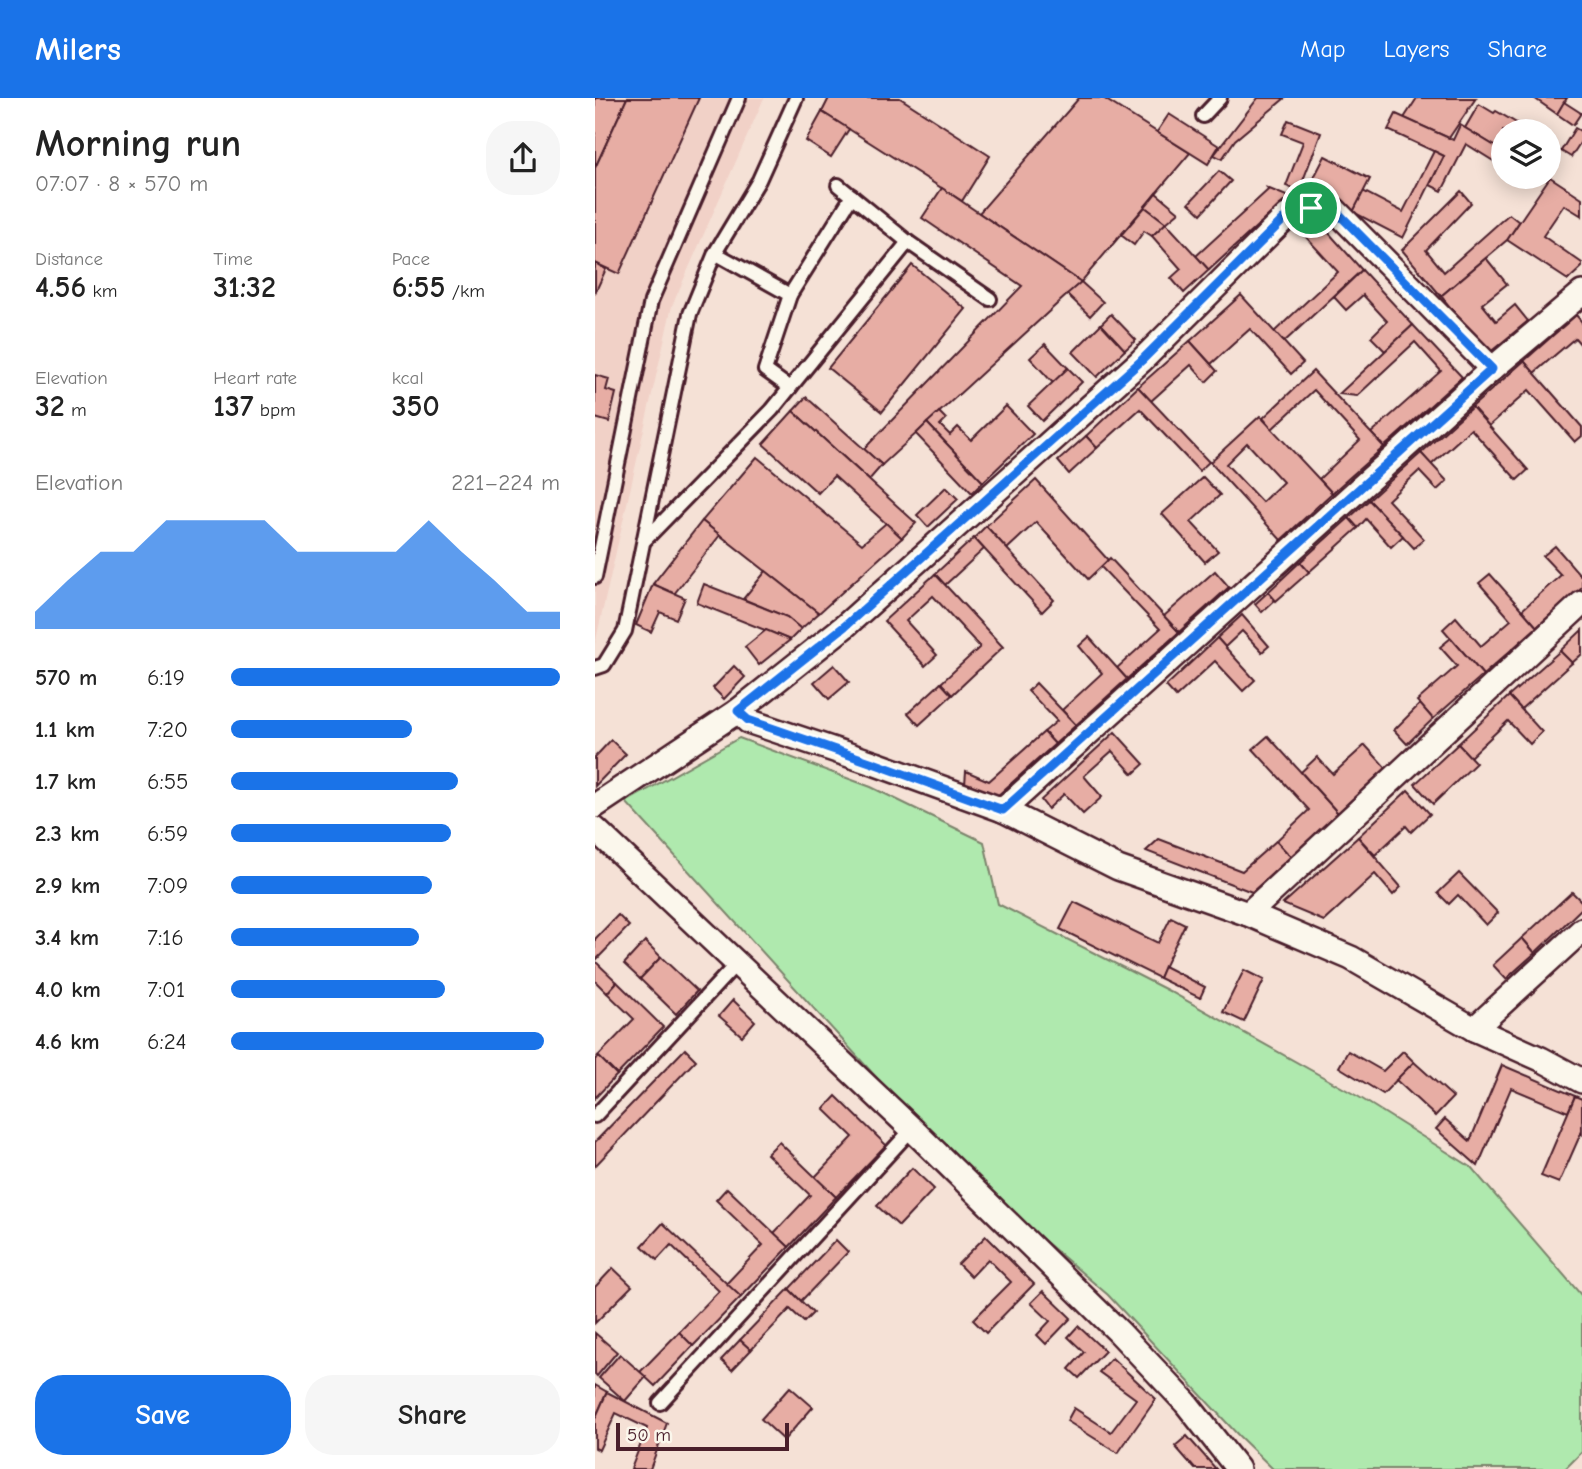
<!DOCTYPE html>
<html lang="en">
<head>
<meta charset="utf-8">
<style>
	body { margin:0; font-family:"Comic Neue",sans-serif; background:#f6f6f6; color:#222; height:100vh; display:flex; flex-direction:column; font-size:26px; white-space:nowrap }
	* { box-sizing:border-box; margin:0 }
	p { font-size:23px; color:#767676 }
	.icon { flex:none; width:38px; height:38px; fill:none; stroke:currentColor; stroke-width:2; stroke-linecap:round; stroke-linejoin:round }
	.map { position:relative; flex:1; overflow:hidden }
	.panel { display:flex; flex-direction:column; background:#fff; width:595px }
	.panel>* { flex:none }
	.buttons { position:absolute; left:896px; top:21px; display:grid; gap:14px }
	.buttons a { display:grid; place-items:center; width:70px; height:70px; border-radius:50%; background:#fff; box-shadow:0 4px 18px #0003; font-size:35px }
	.scale { position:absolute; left:21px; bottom:18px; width:173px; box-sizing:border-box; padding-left:7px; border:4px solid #4a1f2b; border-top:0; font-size:19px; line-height:24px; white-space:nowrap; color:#4a1f2b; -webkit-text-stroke:5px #fbf7ec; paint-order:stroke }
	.pin { position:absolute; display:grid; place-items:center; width:60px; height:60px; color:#fff; margin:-30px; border:4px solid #fff; border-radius:50%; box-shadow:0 2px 7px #0007 }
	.round { display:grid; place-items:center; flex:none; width:74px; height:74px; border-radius:28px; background:#f6f6f6 }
	.summary { display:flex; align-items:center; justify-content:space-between; height:119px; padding:0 35px }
	h1 { font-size:38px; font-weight:800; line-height:52px }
	.figures { display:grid; grid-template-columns:repeat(3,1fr); gap:10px; height:119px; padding:7px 35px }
	.figures div { display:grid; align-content:center }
	.figures b { font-size:30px; font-weight:800 }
	.figures small { font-size:19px; font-weight:400 }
	.figures p { font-size:19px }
	.chart { height:196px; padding:14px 35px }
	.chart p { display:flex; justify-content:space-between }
	.chart svg { width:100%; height:126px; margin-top:7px; fill:#1a73e8; opacity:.7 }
	.cta { display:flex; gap:14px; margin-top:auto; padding:14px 35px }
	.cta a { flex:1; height:80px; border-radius:28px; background:#1a73e8; color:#fff; font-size:28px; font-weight:800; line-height:80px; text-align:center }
	.cta a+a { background:#f6f6f6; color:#222 }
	ul { padding:0 35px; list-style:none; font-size:23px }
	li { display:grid; grid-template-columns:112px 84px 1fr; align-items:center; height:52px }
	li i { height:18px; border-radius:9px; background:#1a73e8 }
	header { display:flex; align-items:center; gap:42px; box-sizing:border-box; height:98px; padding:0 35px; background:#1a73e8; color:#fff }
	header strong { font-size:33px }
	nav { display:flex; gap:38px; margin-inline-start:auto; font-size:24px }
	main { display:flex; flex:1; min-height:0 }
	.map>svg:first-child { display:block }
	.built { fill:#f1d1c7 }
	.green { fill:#afe9ae; stroke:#7c846c; stroke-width:2 }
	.building { fill:#e7ada4; stroke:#4a1f2b; stroke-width:2; fill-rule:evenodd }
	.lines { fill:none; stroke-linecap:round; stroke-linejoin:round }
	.service-casing { stroke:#4a1f2b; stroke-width:18 }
	.minor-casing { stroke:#4a1f2b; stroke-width:28 }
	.service { stroke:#fbf7ec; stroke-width:12 }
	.minor { stroke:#fbf7ec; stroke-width:23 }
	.route-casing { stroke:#fff; stroke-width:14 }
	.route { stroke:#1a73e8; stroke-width:9 }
</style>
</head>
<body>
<header>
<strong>Milers</strong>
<nav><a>Map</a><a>Layers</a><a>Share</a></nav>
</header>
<main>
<section class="panel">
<div class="summary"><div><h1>Morning run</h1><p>07:07 · 8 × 570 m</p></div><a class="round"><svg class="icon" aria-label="share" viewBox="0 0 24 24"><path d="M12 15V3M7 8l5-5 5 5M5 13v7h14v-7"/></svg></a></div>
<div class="figures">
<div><p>Distance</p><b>4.56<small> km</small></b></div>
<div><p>Time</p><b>31:32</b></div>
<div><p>Pace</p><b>6:55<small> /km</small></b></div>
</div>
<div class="figures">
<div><p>Elevation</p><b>32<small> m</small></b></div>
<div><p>Heart rate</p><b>137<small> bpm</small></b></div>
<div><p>kcal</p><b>350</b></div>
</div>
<div class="chart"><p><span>Elevation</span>221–224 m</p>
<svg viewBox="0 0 160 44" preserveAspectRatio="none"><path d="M0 44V38L10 27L20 17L30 17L40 6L50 6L60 6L70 6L80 17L90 17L100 17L110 17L120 6L130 17L140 27L150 38L160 38V44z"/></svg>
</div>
<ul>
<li><b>570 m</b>6:19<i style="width:100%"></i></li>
<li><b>1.1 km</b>7:20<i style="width:55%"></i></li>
<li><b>1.7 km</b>6:55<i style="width:69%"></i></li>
<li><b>2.3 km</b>6:59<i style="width:67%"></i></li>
<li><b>2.9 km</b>7:09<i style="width:61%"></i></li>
<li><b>3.4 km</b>7:16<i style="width:57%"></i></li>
<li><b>4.0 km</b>7:01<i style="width:65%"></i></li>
<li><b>4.6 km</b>6:24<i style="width:95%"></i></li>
</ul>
<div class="cta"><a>Save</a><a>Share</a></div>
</section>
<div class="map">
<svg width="987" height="1371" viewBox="0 0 987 1371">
	<rect width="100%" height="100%" fill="#f5e1d6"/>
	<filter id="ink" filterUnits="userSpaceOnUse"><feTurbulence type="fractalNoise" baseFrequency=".0143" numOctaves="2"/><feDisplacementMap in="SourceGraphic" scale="14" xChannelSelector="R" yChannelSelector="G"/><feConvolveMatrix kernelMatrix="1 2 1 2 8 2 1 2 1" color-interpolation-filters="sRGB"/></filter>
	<g filter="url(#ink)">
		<path class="built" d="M 0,0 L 169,0 L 77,208 L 0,546 Z"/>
		<path class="green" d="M 144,640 L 276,689 L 389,744 L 403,806 L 576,894 L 764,999 L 876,1069 L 987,1198 L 987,1354 L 970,1371 L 678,1371 L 644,1338 L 513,1197 L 362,1068 L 31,704 Z"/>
		<g class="building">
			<path d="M 0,0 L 32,0 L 0,70 Z"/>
			<path d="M 32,0 L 104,0 L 24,176 L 0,165 L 0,70 Z"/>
			<path d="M 234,0 L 305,0 L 395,58 L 367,103 L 227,14 Z"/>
			<path d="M 484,0 L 508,0 L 595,55 L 486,184 L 384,115 Z"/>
			<path d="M 663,0 L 690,0 L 640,42 L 627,61 L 619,57 Z"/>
			<path d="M 822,0 L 881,0 L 854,40 L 809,20 Z"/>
			<path d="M 939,0 L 972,0 L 962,16 Z"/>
			<path d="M 969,4 L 986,15 L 978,27 L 962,16 Z"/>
			<path d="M 884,6 L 899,15 L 901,13 L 935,33 L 908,33 L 908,53 L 870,30 Z"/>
			<path d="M 227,14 L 254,31 L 236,59 L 211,43 Z"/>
			<path d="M 574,16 L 624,48 L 613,66 L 562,34 Z"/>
			<path d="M 801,16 L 858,42 L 865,27 L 908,53 L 908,69 L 871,46 L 847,93 L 835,87 L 849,58 L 793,32 Z"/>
			<path d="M 693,22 L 726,35 L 704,93 L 691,88 L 708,44 L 687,36 Z"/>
			<path d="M 980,30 L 987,34 L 987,42 L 976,59 L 966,53 Z"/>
			<path d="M 839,53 L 849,58 L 808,140 L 758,114 L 768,93 L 808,114 Z"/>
			<path d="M 730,58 L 775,81 L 758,114 L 713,91 Z"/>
			<path d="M 624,73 L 636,83 L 606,116 L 594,105 Z"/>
			<path d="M 955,79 L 987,100 L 987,118 L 969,107 L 948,138 L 987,165 L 987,169 L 973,182 L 912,142 Z"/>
			<path d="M 347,90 L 486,184 L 287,367 L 269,351 L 427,188 L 327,120 Z"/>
			<path d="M 672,90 L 694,99 L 614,172 L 601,158 L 673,92 Z"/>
			<path d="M 866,93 L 876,105 L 831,152 L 849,174 L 914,116 L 924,124 L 912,142 L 846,198 L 807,152 Z"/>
			<path d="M 561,95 L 584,114 L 571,125 L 550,109 Z"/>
			<path d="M 550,109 L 571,125 L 557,138 L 549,133 L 539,147 L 526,137 Z"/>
			<path d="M 571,125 L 614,172 L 589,195 L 576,180 L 586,171 L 557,138 Z"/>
			<path d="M 725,125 L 767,172 L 689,244 L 679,234 L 743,174 L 710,138 Z"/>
			<path d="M 891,160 L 912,186 L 887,206 L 901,223 L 920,207 L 933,223 L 893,256 L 846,198 Z"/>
			<path d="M 0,165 L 11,171 L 0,195 Z"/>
			<path d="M 317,167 L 371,211 L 287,314 L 233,270 Z"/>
			<path d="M 767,172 L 818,227 L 790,253 L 776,239 L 792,223 L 768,197 L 751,212 L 739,199 Z"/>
			<path d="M 486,184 L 508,204 L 495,218 L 472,196 Z"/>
			<path d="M 646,197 L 708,265 L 696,276 L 655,231 L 616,266 L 595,243 Z"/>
			<path d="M 516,216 L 541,242 L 530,252 L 506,226 Z"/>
			<path d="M 981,217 L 987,224 L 987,248 L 980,240 L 939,275 L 929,263 Z"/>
			<path d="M 506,226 L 530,252 L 502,279 L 478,254 Z"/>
			<path d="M 818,227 L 867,279 L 789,349 L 776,335 L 846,273 L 820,244 L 762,298 L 744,296 Z"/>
			<path d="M 595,243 L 622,273 L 611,284 L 596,267 L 556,303 L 543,289 Z"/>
			<path d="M 450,246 L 473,270 L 458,285 L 435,260 Z"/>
			<path d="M 929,263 L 987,329 L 987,338 L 980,344 L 934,292 L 894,328 L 877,309 Z"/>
			<path d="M 473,270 L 487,284 L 447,323 L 433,308 Z"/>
			<path d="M 718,273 L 789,349 L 737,395 L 724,381 L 765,342 L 719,292 L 677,331 L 668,320 Z"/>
			<path d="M 0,277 L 14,281 L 11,292 L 21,295 L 14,324 L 0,320 Z"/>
			<path d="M 543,289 L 614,364 L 604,373 L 545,311 L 502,350 L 491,338 Z"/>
			<path d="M 211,299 L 287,367 L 274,382 L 198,313 Z"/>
			<path d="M 411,308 L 438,336 L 388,384 L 332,325 L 344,314 L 351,321 L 345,327 L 355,337 L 363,329 L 376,342 Z"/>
			<path d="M 877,309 L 933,372 L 922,382 L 876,331 L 836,367 L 826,355 Z"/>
			<path d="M 198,313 L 321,425 L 307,440 L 239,378 L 223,395 L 168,346 Z"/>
			<path d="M 665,318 L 737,395 L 686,442 L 615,364 ZM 652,345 L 688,384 L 667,404 L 631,366 Z"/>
			<path d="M 332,325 L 388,384 L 377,395 L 321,336 Z"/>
			<path d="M 491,338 L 502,350 L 474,376 L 463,363 Z"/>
			<path d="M 826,355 L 852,383 L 842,392 L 824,373 L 793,402 L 829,441 L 819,450 L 774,402 Z"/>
			<path d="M 162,359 L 267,446 L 291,425 L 307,440 L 224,515 L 107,423 Z"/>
			<path d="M 608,379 L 625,397 L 596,424 L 623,453 L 610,464 L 567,416 Z"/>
			<path d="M 441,382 L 513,462 L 493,481 L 441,424 L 412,451 L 391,428 Z"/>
			<path d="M 351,389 L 363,401 L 333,429 L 322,417 Z"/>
			<path d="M 774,402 L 808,438 L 796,449 L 771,421 L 763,430 L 754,420 Z"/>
			<path d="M 754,420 L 763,430 L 714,474 L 705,464 Z"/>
			<path d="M 107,423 L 125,437 L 79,496 L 58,486 Z"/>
			<path d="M 391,428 L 459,502 L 447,514 L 379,440 Z"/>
			<path d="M 379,440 L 389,451 L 350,487 L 340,476 Z"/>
			<path d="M 960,448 L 987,479 L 987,489 L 942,529 L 927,512 L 966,477 L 948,458 Z"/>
			<path d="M 515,460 L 584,534 L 532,581 L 522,570 L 565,531 L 506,469 Z"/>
			<path d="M 705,464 L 714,474 L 681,503 L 673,494 Z"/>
			<path d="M 171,473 L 224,515 L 206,531 L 192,519 L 148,501 Z"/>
			<path d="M 620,473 L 634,489 L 584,534 L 569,518 Z"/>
			<path d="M 340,476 L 408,549 L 357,597 L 346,585 L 385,549 L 338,498 L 311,523 L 342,557 L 330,568 L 289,523 Z"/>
			<path d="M 895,476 L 942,529 L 888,577 L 848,531 L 861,519 L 886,548 L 916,522 L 884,485 Z"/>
			<path d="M 58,486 L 90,500 L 81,521 L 65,514 L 56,534 L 41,527 Z"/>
			<path d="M 109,486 L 192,519 L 206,531 L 195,542 L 102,505 Z"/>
			<path d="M 673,494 L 680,502 L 667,514 L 660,506 Z"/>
			<path d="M 647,517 L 674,548 L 667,554 L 647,533 L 630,549 L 622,540 Z"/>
			<path d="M 171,532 L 195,542 L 164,567 L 150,549 Z"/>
			<path d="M 987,532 L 987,556 L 977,565 L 965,553 Z"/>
			<path d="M 494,539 L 532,581 L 481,627 L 467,612 L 507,575 L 484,548 Z"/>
			<path d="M 622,540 L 660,582 L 648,593 L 620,563 L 581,599 L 571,588 Z"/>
			<path d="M 856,540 L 888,577 L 838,621 L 822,603 L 862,568 L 845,549 Z"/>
			<path d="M 965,553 L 977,565 L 926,611 L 914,598 Z"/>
			<path d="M 239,567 L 254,584 L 234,601 L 219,584 Z"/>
			<path d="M 139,568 L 150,579 L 129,601 L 118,590 Z"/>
			<path d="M 346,585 L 357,597 L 324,627 L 313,615 Z"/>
			<path d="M 441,585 L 481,627 L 460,646 L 449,634 L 462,623 L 433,593 Z"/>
			<path d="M 914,598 L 947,634 L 935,646 L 913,623 L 875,659 L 863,646 Z"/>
			<path d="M 825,606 L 838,621 L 812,646 L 799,632 Z"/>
			<path d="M 449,634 L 460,646 L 401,699 L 370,686 L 371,673 L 394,683 Z"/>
			<path d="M 520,634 L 549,666 L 538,676 L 517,653 L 489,678 L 507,699 L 488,716 L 469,696 L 453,711 L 446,702 Z"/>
			<path d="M 673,638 L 743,715 L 696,759 L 681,743 L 714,712 L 658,651 Z"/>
			<path d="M 16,642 L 31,656 L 0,688 L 0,659 Z"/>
			<path d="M 863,646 L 881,665 L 838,706 L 820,686 Z"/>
			<path d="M 770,647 L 791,670 L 743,715 L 706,674 L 722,659 L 738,676 Z"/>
			<path d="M 813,692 L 835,716 L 816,734 L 811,728 L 780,757 L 763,739 Z"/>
			<path d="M 763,739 L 806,789 L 798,797 L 780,776 L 729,823 L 688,806 Z"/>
			<path d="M 564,741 L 647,773 L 681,743 L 696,759 L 657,794 L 551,753 Z"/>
			<path d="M 864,775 L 903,815 L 891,827 L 863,797 L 854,806 L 843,795 Z"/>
			<path d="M 977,794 L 987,804 L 987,810 L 940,855 L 927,840 Z"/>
			<path d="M 479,804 L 563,845 L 576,819 L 590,826 L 564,880 L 465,831 Z"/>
			<path d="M 23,817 L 34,828 L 0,863 L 0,841 Z"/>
			<path d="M 927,840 L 940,855 L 911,881 L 898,867 Z"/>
			<path d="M 50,843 L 66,859 L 45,881 L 29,866 Z"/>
			<path d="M 66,859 L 102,893 L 81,916 L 45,881 Z"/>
			<path d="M 0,863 L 22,884 L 12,895 L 0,883 Z"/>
			<path d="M 569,868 L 610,889 L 605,900 L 564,880 Z"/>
			<path d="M 649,872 L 669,882 L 649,924 L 628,914 Z"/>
			<path d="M 22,884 L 68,929 L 22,977 L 3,958 L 39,921 L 12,895 Z"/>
			<path d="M 138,902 L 160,923 L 147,938 L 124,918 Z"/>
			<path d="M 90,951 L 101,962 L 0,1068 L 0,1044 Z"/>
			<path d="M 753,953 L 788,973 L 808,953 L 819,964 L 788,996 L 744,969 Z"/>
			<path d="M 3,958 L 22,977 L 0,1000 L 0,962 Z"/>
			<path d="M 819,964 L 858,999 L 840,1018 L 801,982 Z"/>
			<path d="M 907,967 L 980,998 L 973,1014 L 916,990 L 883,1068 L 841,1031 L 850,1021 L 875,1043 Z"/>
			<path d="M 241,998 L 291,1047 L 241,1099 L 220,1079 L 258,1039 L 229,1011 Z"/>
			<path d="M 980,998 L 987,1001 L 987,1036 L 986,1035 L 964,1085 L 946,1078 Z"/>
			<path d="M 184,1044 L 241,1099 L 194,1149 L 179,1135 L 215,1097 L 172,1056 Z"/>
			<path d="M 317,1070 L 339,1091 L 304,1128 L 282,1108 Z"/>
			<path d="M 132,1090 L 194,1149 L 146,1199 L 131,1186 L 168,1147 L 121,1102 Z"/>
			<path d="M 68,1125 L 146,1199 L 98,1248 L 84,1234 L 124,1193 L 76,1147 L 62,1162 L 47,1148 Z"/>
			<path d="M 391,1138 L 439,1186 L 391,1235 L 378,1222 L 416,1184 L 393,1161 L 376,1179 L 363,1166 Z"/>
			<path d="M 241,1142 L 253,1154 L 206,1203 L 194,1191 Z"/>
			<path d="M 18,1170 L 37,1188 L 0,1225 L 0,1189 Z"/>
			<path d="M 194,1191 L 218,1215 L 209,1224 L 195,1211 L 156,1252 L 145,1242 Z"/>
			<path d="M 448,1193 L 476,1220 L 451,1246 L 442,1237 L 455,1223 L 436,1205 Z"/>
			<path d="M 483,1228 L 510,1253 L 484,1280 L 474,1271 L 489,1254 L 473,1239 Z"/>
			<path d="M 84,1234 L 98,1248 L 60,1288 L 45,1274 Z"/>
			<path d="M 0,1235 L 22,1254 L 2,1278 L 0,1276 Z"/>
			<path d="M 145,1242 L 156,1252 L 137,1272 L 126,1262 Z"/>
			<path d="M 25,1256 L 51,1279 L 30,1303 L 4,1280 Z"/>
			<path d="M 517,1260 L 561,1301 L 523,1355 L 472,1323 L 479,1310 L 516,1334 L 541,1301 L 504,1274 Z"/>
			<path d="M 0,1287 L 12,1294 L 0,1321 Z"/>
			<path d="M 195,1289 L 218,1309 L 189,1342 L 166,1321 Z"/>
			<path d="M 12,1294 L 72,1325 L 55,1371 L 36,1371 L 52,1330 L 21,1315 L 4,1352 L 0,1350 L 0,1321 Z"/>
			<path d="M 592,1338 L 621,1371 L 600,1371 L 580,1348 Z"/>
		</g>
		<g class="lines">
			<defs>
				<g id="service">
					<path d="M 608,18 L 625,0"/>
					<path d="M 243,87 L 313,144"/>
					<path d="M 120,155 L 195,197"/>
					<path d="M 195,290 L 170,272 L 195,197 L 257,98"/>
					<path d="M 50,442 L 177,312 L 313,144 L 395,201"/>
					<path d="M 0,479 L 56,203 L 144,0"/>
					<path d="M 0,570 L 9,567 L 30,533 L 95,216 L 120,155 L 164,82 L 201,0"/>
					<path d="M 0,1018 L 142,865"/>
					<path d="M 65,1305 L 317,1031"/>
				</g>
				<g id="minor">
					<path d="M 143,613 L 153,623 L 281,666 L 408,712 L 523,770 L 653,816 L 756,860 L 879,931 L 946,961 L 987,983"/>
					<path d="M 0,708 L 143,613 L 250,528 L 546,263 L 692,118 L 716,110 L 740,112 L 897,271"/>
					<path d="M 408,712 L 897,271 L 987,195"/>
					<path d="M 0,731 L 317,1031 L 524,1234 L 591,1305 L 643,1371"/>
					<path d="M 653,816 L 987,505"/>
					<path d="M 879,931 L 987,832"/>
				</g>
			</defs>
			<use href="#service" class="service-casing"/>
			<use href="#minor" class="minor-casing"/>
			<use href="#service" class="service"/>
			<use href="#minor" class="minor"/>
		</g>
	</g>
	<g class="lines" filter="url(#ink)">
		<defs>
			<path id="route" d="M 716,110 L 740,112 L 897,271 L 408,712 L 281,666 L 153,622 L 143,613 L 250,528 L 546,263 L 692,118 Z"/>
		</defs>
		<use href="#route" class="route-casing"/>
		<use href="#route" class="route"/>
	</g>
</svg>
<div class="buttons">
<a><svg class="icon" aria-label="layers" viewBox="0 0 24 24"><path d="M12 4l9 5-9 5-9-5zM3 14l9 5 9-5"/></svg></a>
</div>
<div class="scale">50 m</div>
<div class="pin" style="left:716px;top:110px;background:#1e9e55"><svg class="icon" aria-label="arrive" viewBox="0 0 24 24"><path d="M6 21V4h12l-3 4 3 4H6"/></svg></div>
</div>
</main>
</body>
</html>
